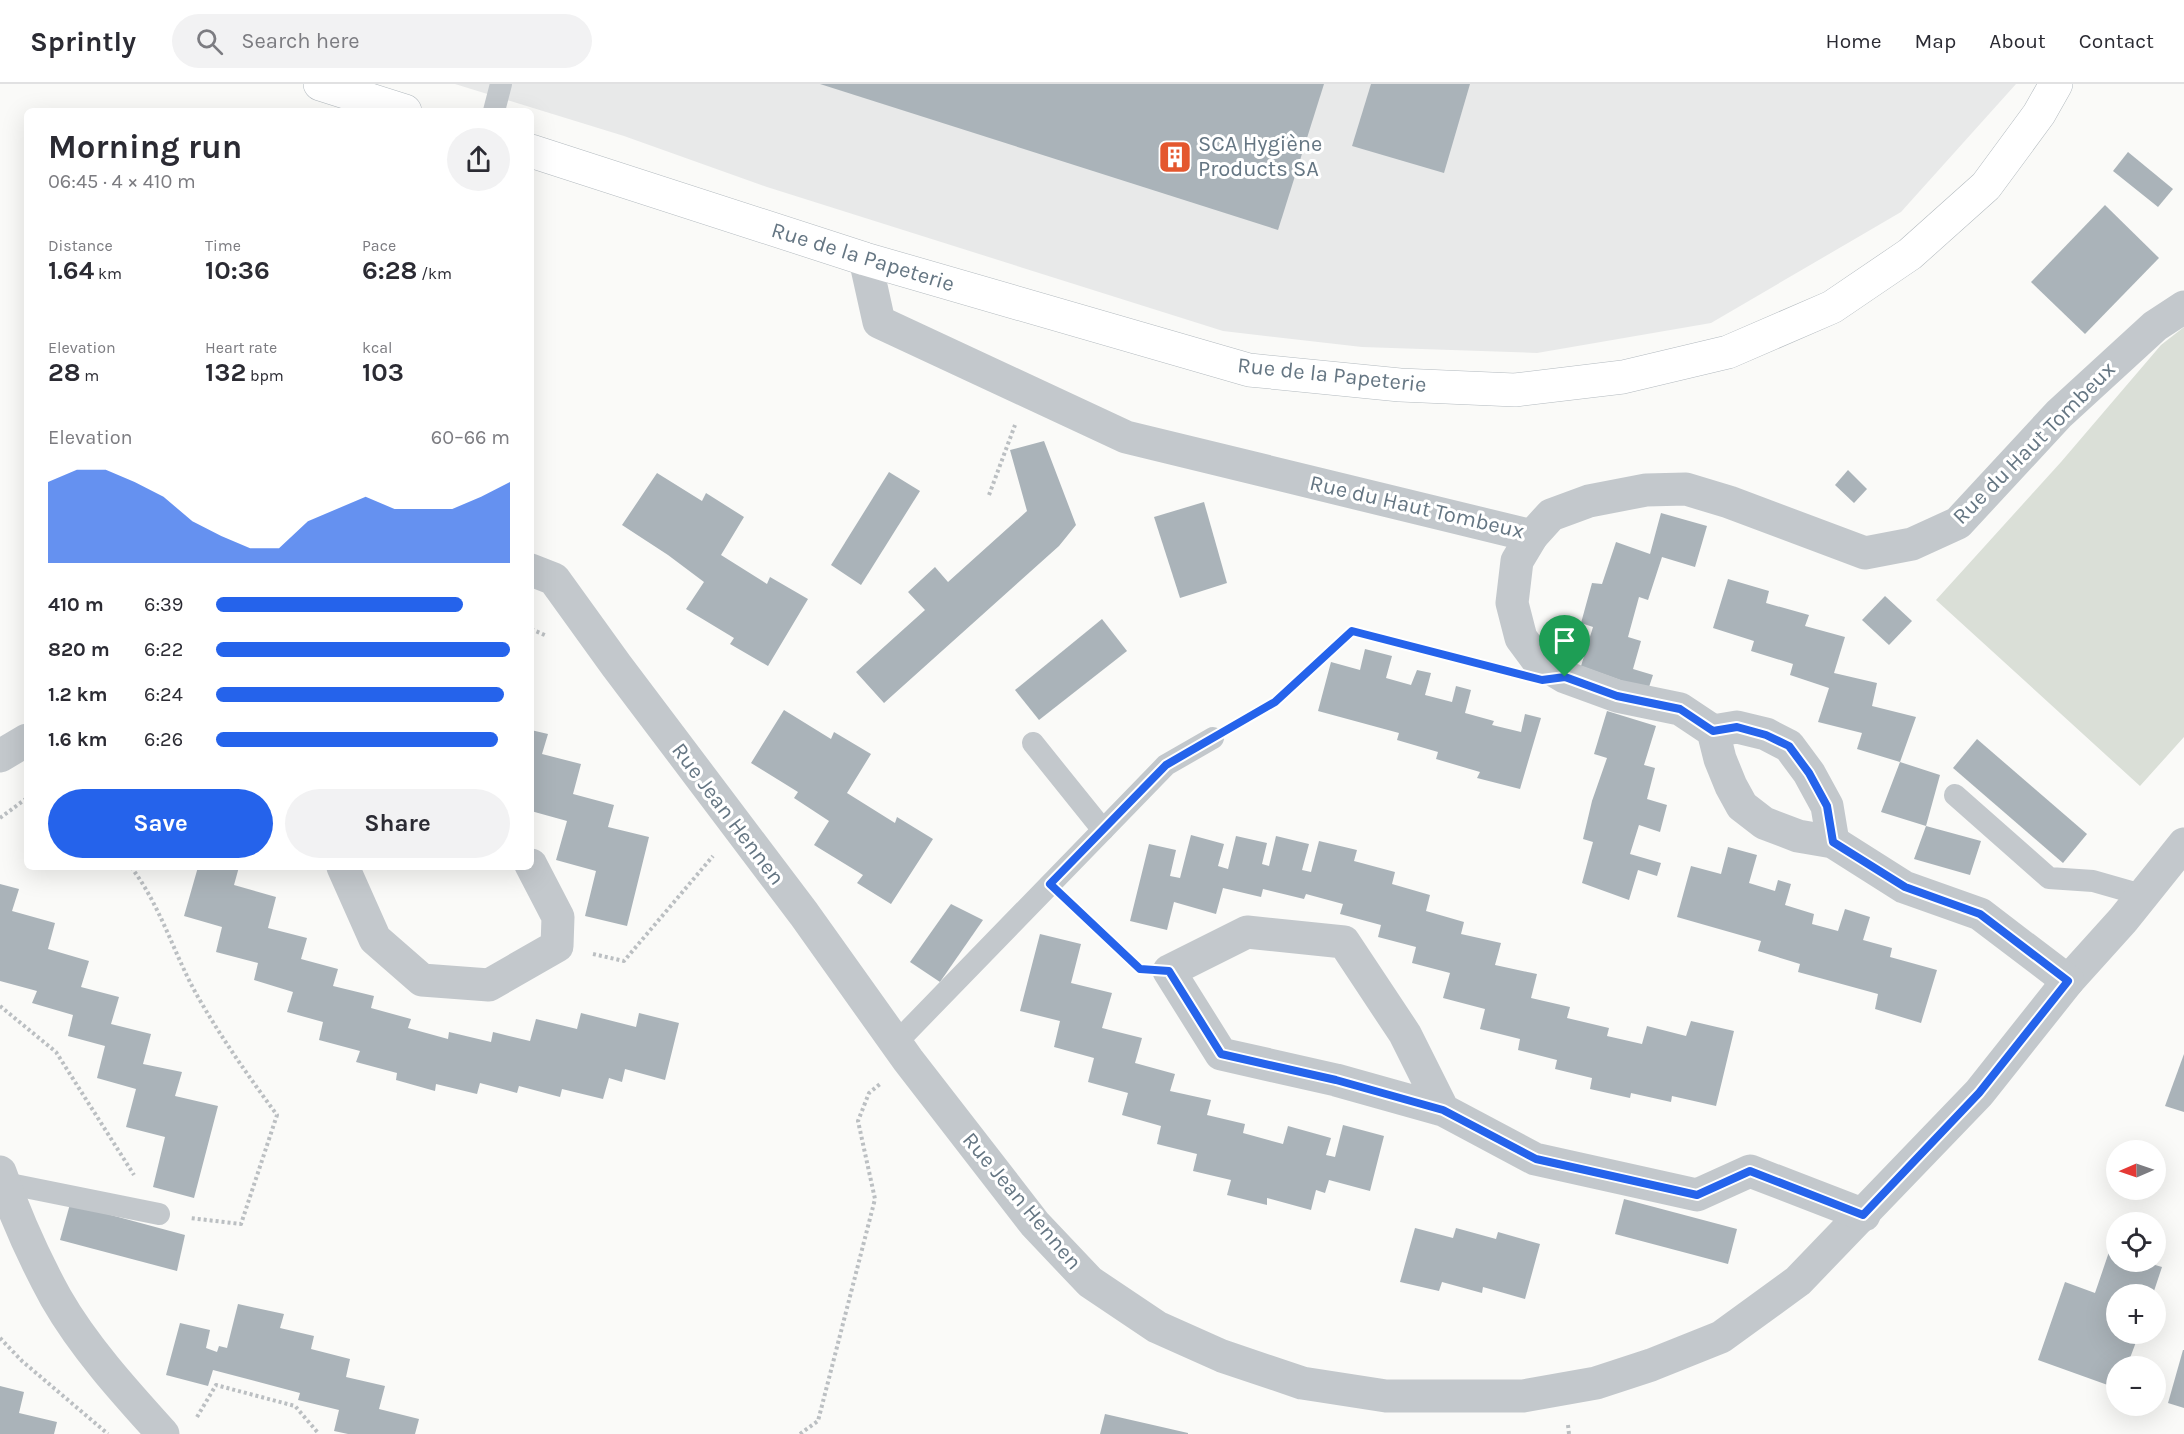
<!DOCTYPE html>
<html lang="en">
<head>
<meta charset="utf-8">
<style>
	body { margin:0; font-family:Karla,sans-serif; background:#f2f2f3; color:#2b2b33; height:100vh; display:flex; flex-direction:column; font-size:22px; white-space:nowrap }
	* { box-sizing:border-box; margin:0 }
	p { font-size:20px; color:#7c7c81 }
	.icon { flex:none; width:33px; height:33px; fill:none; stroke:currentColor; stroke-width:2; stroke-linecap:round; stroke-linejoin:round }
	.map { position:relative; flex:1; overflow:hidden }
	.details { position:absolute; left:24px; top:24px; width:510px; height:762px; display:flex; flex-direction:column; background:#fff; border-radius:9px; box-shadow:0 6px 24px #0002 }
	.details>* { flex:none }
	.needle { width:39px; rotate:268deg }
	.tools { position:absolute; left:2106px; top:1056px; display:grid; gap:12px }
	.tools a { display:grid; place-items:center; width:60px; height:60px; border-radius:50%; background:#fff; box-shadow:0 6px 24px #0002; font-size:30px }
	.pin { position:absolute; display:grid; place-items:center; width:51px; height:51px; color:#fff; margin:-62px -26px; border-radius:50% 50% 50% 0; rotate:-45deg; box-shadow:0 0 6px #0007 }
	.pin .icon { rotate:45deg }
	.round { display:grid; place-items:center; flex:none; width:63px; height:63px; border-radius:32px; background:#f2f2f3 }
	.head { display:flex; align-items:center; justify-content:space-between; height:102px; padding:0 24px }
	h1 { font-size:33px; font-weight:700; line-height:45px }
	.figures { display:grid; grid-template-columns:repeat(3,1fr); gap:9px; height:102px; padding:6px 24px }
	.figures div { display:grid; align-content:center }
	.figures b { font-size:26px; font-weight:700 }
	.figures small { font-size:16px; font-weight:400 }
	.figures p { font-size:16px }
	.chart { height:168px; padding:12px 24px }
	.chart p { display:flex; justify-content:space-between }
	.chart svg { width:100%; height:108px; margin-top:6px; fill:#2563eb; opacity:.7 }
	.primary-button { display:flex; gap:12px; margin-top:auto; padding:12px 24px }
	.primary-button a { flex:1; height:69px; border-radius:36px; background:#2563eb; color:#fff; font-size:24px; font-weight:700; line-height:69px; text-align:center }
	.primary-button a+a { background:#f2f2f3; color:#2b2b33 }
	ul { padding:0 24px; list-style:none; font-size:20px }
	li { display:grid; grid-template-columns:96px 72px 1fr; align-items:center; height:45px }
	li i { height:15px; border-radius:8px; background:#2563eb }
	header { display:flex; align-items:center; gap:36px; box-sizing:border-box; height:84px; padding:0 30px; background:#fff; border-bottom:2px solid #e1e1e2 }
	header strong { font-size:28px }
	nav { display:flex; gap:33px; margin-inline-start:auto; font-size:21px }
	.search { width:420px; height:54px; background:#f2f2f3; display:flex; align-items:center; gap:15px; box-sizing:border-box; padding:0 21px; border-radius:33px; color:#7c7c81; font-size:22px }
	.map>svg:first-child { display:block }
	.built { fill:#e8e9e9 }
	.green { fill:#dadfd7 }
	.building { fill:#aab3b9 }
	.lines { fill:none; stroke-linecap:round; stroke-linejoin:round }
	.secondary-casing { stroke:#b3babf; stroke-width:34 }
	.path { stroke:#bbbfc2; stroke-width:4; stroke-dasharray:3 3; stroke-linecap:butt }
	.lane { stroke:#c3c8cc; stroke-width:22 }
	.street { stroke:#c3c8cc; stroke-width:33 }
	.secondary { stroke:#fff; stroke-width:33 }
	.route-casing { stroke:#fff; stroke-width:12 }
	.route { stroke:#2563eb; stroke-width:8 }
	.labels { text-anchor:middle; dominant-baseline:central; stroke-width:6; stroke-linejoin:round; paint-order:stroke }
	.poi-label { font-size:22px; fill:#657683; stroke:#fff; text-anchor:start }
	.street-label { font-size:22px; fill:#657683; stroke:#fff }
</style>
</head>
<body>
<header>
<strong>Sprintly</strong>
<div class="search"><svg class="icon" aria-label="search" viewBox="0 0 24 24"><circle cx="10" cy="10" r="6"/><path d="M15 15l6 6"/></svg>Search here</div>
<nav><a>Home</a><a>Map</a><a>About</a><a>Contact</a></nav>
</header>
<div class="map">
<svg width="2184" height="1350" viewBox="0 0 2184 1350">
	<rect width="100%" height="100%" fill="#fafaf8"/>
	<path class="built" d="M 455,0 L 2016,0 L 1901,128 L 1711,239 L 1537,269 L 1362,263 L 1223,247 L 767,103 L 624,52 Z"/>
	<path class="green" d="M 2184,243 L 2184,653 L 2140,702 L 1936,516 L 2061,378 L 2161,261 Z"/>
	<g class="building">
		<path d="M 820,0 L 1324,0 L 1278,146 Z"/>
		<path d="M 1371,0 L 1470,0 L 1444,89 L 1352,62 Z"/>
		<path d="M 2128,68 L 2173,105 L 2158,123 L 2113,87 Z"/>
		<path d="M 2105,121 L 2159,174 L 2085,250 L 2031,198 Z"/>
		<path d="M 1044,357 L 1076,441 L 1059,462 L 884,619 L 856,588 L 925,526 L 908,508 L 935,483 L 948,498 L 1027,427 L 1010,366 Z"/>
		<path d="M 1848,386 L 1867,405 L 1854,419 L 1835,401 Z"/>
		<path d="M 889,388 L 920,407 L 861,501 L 831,481 Z"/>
		<path d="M 657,389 L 702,417 L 706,409 L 744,433 L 721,471 L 767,500 L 770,493 L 808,515 L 768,582 L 730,560 L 734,554 L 686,525 L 704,498 L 668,471 L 622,441 Z"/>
		<path d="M 1204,418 L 1227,499 L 1180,514 L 1154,433 Z"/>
		<path d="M 1661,429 L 1707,442 L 1695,483 L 1662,473 L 1648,516 L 1639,513 L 1628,553 L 1641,557 L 1633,585 L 1653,591 L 1648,606 L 1581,582 L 1593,543 L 1581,539 L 1592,499 L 1602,500 L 1616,458 L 1650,470 Z"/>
		<path d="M 1728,495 L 1769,507 L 1766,519 L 1809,531 L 1805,542 L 1845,553 L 1834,589 L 1877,599 L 1872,622 L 1916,633 L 1900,678 L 1857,665 L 1862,649 L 1818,638 L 1829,604 L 1790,591 L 1793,580 L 1751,567 L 1754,557 L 1713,544 Z"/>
		<path d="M 1885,512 L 1912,537 L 1889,561 L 1862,536 Z"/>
		<path d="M 1102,535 L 1127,567 L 1039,636 L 1015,606 Z"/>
		<path d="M 1365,565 L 1392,572 L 1386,594 L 1411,601 L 1417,586 L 1431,589 L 1425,611 L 1452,618 L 1456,602 L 1471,606 L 1465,629 L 1494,637 L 1492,641 L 1521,648 L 1525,630 L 1541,634 L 1520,705 L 1477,694 L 1480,688 L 1436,675 L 1438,668 L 1397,656 L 1399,649 L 1318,627 L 1331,578 L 1360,586 Z"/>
		<path d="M 784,626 L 831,655 L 834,648 L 871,670 L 847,709 L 895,739 L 897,733 L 933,755 L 891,820 L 857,799 L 863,791 L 814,761 L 829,737 L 794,714 L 798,708 L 751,679 Z"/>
		<path d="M 1607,627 L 1656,642 L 1644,681 L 1655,684 L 1647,715 L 1667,721 L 1660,748 L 1639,741 L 1630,770 L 1661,779 L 1657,792 L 1638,786 L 1629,816 L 1582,799 L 1593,758 L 1583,755 L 1592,717 L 1607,674 L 1594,670 Z"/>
		<path d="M 531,646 L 548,650 L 542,670 L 581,680 L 573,710 L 614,721 L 608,743 L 649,753 L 627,842 L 585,832 L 596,787 L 556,776 L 567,737 L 531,727 L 533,703 L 531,702 Z"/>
		<path d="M 1977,655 L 2087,750 L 2063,779 L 1953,684 Z"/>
		<path d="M 1900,678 L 1940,691 L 1926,742 L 1981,757 L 1970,791 L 1914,775 L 1926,742 L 1881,728 Z"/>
		<path d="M 1191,751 L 1224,760 L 1218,782 L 1228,785 L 1236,752 L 1267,759 L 1262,780 L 1269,782 L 1276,752 L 1309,760 L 1302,786 L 1311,788 L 1319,757 L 1357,766 L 1354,777 L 1395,788 L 1392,800 L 1430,811 L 1426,827 L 1464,838 L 1461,850 L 1501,859 L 1495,881 L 1537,890 L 1531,914 L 1570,923 L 1567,934 L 1609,944 L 1607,952 L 1642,960 L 1647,942 L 1686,952 L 1691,937 L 1734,947 L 1716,1022 L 1672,1012 L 1671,1018 L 1631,1009 L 1630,1014 L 1590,1005 L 1592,994 L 1555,985 L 1557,976 L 1518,966 L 1520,955 L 1480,945 L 1485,925 L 1443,914 L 1450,889 L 1412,879 L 1416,863 L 1378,853 L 1381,841 L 1340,830 L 1343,820 L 1306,810 L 1304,815 L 1263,805 L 1261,813 L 1223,804 L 1216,830 L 1174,818 L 1167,846 L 1130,837 L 1149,760 L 1176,766 L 1170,792 L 1180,794 Z"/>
		<path d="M 1728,763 L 1757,771 L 1749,799 L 1775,807 L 1778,796 L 1791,800 L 1785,821 L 1814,830 L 1812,840 L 1838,847 L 1845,825 L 1870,833 L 1863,856 L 1892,864 L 1890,873 L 1937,886 L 1921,939 L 1875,925 L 1878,910 L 1798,888 L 1800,880 L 1758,867 L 1761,857 L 1677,833 L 1691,782 L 1721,790 Z"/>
		<path d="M 198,783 L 239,783 L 234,801 L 276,813 L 268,844 L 307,854 L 301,875 L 338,885 L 333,902 L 374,912 L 371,924 L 411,935 L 408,944 L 448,955 L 449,948 L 491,958 L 493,948 L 530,957 L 536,935 L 577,945 L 581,929 L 636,943 L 639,929 L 679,939 L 665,996 L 625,985 L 622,998 L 609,994 L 603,1015 L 562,1005 L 560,1013 L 519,1002 L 517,1009 L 480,999 L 477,1010 L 436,1000 L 435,1007 L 396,996 L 397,989 L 356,978 L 360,967 L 319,956 L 323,938 L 287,928 L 293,908 L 254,896 L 258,879 L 216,868 L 222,843 L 184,832 Z"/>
		<path d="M 0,800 L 19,805 L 12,827 L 55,839 L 48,865 L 89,877 L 81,903 L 119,913 L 111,940 L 151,950 L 143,980 L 182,988 L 175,1012 L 218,1022 L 194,1114 L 153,1103 L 165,1053 L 126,1043 L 136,1005 L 97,994 L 105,962 L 68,952 L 73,931 L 32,919 L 37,907 L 0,897 Z"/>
		<path d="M 951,820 L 983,836 L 940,898 L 910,878 Z"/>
		<path d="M 1040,850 L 1081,860 L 1071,899 L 1112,909 L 1102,944 L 1142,954 L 1135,979 L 1175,990 L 1170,1007 L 1211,1016 L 1207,1031 L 1245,1040 L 1243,1049 L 1283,1060 L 1288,1042 L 1331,1054 L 1326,1071 L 1335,1073 L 1343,1041 L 1384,1052 L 1370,1107 L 1329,1096 L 1325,1109 L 1316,1106 L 1311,1126 L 1267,1114 L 1267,1121 L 1227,1111 L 1231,1096 L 1193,1087 L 1197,1070 L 1157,1060 L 1161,1042 L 1122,1031 L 1128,1009 L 1088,998 L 1094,974 L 1054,963 L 1060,937 L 1020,927 Z"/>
		<path d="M 2184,970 L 2184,1028 L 2165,1022 Z"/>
		<path d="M 1624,1115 L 1737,1145 L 1728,1180 L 1615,1150 Z"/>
		<path d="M 70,1120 L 185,1151 L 177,1187 L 60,1156 Z"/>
		<path d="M 1415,1144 L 1453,1154 L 1456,1144 L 1496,1155 L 1498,1148 L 1540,1160 L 1525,1215 L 1483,1203 L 1482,1209 L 1442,1198 L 1439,1207 L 1400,1198 Z"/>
		<path d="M 2110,1165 L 2116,1167 L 2116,1178 L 2145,1178 L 2162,1183 L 2153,1210 L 2116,1210 L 2116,1250 L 2139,1250 L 2127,1282 L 2116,1282 L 2116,1304 L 2038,1276 L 2065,1198 L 2095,1209 Z"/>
		<path d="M 238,1220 L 284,1230 L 280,1244 L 314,1252 L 311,1265 L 350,1275 L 346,1293 L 385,1302 L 379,1325 L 419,1335 L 415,1350 L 348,1350 L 334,1347 L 339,1326 L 298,1316 L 300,1309 L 213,1286 L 208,1302 L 166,1291 L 180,1239 L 210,1246 L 206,1264 L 217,1268 L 219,1262 L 227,1264 Z"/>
		<path d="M 2183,1266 L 2184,1266 L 2184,1324 L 2168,1319 Z"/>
		<path d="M 0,1302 L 24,1308 L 19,1329 L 57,1338 L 54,1350 L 0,1350 Z"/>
		<path d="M 1105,1330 L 1188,1349 L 1188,1350 L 1100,1350 Z"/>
	</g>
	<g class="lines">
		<defs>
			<g id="secondary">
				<path d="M 320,0 L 405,27"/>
				<path d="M 531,67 L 865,175 L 1249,286 L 1400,301 L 1515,306 L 1623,293 L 1728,268 L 1832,223 L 1910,170 L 1986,102 L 2039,30 L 2056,0"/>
			</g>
		</defs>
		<use href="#secondary" class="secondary-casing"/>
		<g class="path">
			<path d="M 989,411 L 1015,341"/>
			<path d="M 531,545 L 547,552"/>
			<path d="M 1240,639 L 1275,618 L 1352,547 L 1494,584"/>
			<path d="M 0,734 L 27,714"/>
			<path d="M 131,783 C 161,822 174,871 198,913 C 222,955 249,993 277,1031 L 241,1140 L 190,1134"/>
			<path d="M 1075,823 L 1132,877"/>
			<path d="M 593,870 L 624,877 L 713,772"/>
			<path d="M 0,922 L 56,968 L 134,1091"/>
			<path d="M 0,1254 L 22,1277 L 108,1350"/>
			<path d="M 197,1333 L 216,1301 L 295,1322 L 319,1350"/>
			<path d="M 1568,1341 L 1569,1350"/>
			<path d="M 800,1350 L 818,1337 L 875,1115 L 858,1037 L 869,1009 L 880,1000"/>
		</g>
		<g class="lane">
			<path d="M 494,27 L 501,0"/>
			<path d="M 1033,659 L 1103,746"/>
			<path d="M 1955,711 L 2049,794 L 2093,797 L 2142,811"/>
			<path d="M 896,959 L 1166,681 L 1213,654"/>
			<path d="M 5,1099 L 159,1130"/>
		</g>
		<g class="street">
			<path d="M 865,175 L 879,238 L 1126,353 L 1532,452"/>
			<path d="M 531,486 L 554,495 L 616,581 L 804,830 L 908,976 L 1035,1140 L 1090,1198 L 1157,1243 L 1222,1272 L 1302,1299 L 1386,1312 L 1523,1312 L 1596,1299 L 1651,1281 L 1721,1253 L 1798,1197 L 1979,1009 L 2068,897 L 2123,836 L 2184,760"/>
			<path d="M 1713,647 L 1737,643 L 1766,650 L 1789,662 L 1809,689 L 1827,722 L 1833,758"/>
			<path d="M 0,672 L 27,656"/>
			<path d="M 343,783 L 375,855 L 422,896 L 489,901 L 557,862 L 558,833 L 531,781"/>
			<path d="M 2068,897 L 1980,830 L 1904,803 L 1833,758 L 1798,752 L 1764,739 L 1742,722 L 1731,702 L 1720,675 L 1713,647 L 1680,625 L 1617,612 L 1565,593 L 1538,577 L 1521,554 L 1512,519 L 1517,477 L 1532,452 L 1551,431 L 1589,417 L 1646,406 L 1686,405 L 1729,418 L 1865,469 L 1912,460 L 1958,439 L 2059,330 L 2155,242 L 2184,223"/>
			<path d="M 1443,1026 L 1336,996 L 1221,970 L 1169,887 L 1247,848 L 1344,858 L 1405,950 L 1443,1026 L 1535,1075 L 1697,1111 L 1750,1087 L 1864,1131"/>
			<path d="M 0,1088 C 15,1131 34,1174 56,1214 C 84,1263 125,1308 163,1350"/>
		</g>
		<use href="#secondary" class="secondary"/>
	</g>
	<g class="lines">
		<defs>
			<path id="route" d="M 1352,547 L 1542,596 L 1565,593 L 1617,612 L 1680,625 L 1713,647 L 1737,643 L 1766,651 L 1789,662 L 1809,689 L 1827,722 L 1833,758 L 1905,803 L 1980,830 L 2068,897 L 1979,1009 L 1863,1131 L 1750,1087 L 1697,1111 L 1536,1075 L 1443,1026 L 1336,996 L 1221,970 L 1169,887 L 1140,885 L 1050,800 L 1166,681 L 1275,618 Z"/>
		</defs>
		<use href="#route" class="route-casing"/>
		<use href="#route" class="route"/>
	</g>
	<defs>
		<symbol id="building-square" viewBox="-11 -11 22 22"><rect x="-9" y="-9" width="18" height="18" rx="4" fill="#e4572e" stroke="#fff"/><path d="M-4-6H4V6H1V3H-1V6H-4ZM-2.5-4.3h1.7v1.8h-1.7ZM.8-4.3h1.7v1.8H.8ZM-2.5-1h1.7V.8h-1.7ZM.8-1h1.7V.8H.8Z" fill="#fff"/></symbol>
	</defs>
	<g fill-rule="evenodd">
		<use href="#building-square" x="1156" y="54" width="38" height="38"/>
	</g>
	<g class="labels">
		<g class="poi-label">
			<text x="1198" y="60">SCA Hygiène<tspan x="1198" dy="25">Products SA</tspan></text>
		</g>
		<g class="street-label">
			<text transform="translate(863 173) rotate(17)">Rue de la Papeterie</text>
			<text transform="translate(1332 291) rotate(6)">Rue de la Papeterie</text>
			<text transform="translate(2034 359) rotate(-45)">Rue du Haut Tombeux</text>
			<text transform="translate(1417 423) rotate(13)">Rue du Haut Tombeux</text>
			<text transform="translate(728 730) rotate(53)">Rue Jean Hennen</text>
			<text transform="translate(1022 1117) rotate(50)">Rue Jean Hennen</text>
		</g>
	</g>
</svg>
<div class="tools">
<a><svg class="needle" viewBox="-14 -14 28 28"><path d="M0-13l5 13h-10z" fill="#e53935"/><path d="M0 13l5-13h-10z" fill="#7c7c81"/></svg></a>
<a><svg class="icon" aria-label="locate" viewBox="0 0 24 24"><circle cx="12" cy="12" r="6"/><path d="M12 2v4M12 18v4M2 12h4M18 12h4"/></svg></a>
<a>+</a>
<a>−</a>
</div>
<div class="pin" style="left:1565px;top:593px;background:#1e9e55"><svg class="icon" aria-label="arrive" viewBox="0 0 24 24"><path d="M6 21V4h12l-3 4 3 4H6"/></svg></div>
<section class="details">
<div class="head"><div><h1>Morning run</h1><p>06:45 · 4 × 410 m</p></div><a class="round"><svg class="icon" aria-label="share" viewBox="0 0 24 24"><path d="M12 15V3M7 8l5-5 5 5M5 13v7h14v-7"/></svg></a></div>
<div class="figures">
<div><p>Distance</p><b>1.64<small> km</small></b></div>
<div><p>Time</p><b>10:36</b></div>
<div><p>Pace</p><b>6:28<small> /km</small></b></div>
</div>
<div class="figures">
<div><p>Elevation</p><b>28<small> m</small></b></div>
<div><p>Heart rate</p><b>132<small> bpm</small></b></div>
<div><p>kcal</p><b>103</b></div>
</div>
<div class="chart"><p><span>Elevation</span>60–66 m</p>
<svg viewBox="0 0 160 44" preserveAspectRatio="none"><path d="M0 44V11L10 6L20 6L30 11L40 17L50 27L60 33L70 38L80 38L90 27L100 22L110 17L120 22L130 22L140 22L150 17L160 11V44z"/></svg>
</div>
<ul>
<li><b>410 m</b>6:39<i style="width:84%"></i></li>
<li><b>820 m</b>6:22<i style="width:100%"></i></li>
<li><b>1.2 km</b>6:24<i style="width:98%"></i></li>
<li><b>1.6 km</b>6:26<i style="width:96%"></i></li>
</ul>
<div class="primary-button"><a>Save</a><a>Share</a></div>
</section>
</div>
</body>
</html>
